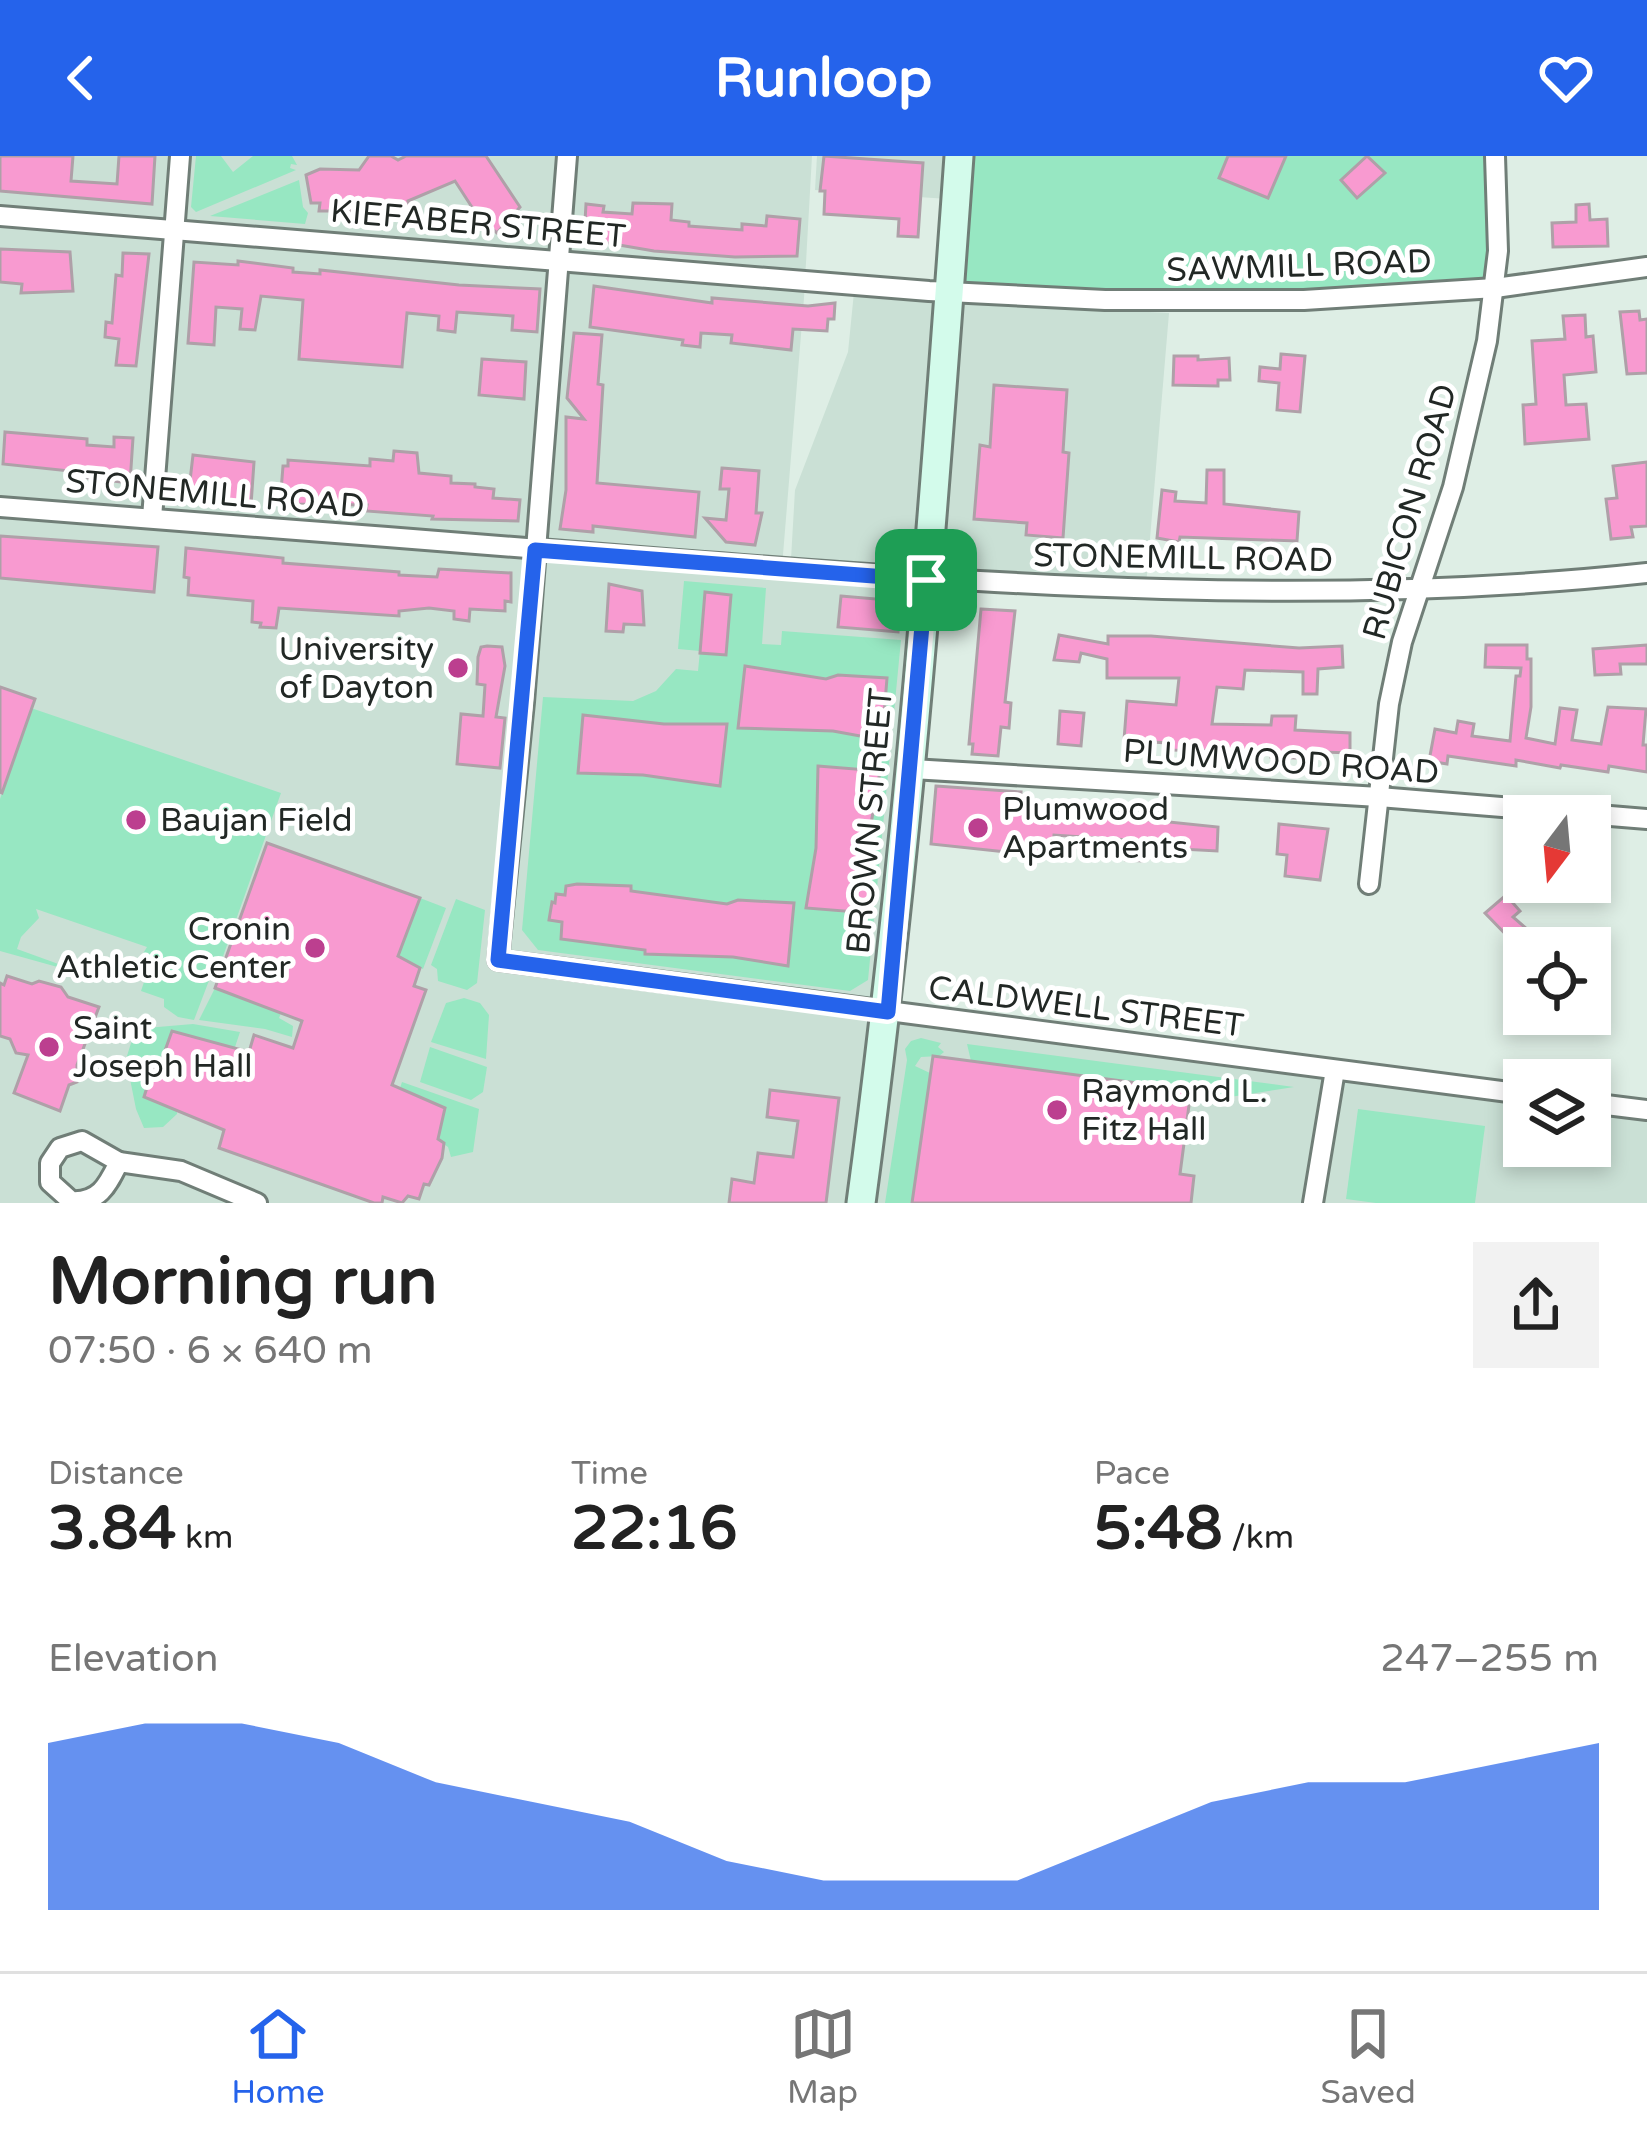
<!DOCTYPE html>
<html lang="en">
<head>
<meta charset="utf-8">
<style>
	body { margin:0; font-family:"Varela Round",sans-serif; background:#f2f2f2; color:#222; height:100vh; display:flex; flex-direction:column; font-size:45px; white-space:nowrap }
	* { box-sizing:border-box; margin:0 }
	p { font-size:39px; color:#767676 }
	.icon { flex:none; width:66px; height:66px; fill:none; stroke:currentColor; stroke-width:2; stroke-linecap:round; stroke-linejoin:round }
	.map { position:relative; height:1047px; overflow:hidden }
	.details { display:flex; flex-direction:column; background:#fff; flex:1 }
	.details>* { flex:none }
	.needle { width:78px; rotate:196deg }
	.controls { position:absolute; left:1503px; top:639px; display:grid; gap:24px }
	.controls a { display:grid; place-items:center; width:108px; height:108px; border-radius:0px; background:#fff; box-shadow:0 6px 18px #0003; font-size:60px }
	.pin { position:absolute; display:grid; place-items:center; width:102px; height:102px; color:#fff; margin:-51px; border-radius:24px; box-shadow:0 6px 18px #0006 }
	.round { display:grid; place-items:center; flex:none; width:126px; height:126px; border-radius:0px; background:#f2f2f2 }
	.overview { display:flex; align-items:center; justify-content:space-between; height:204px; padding:0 48px }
	h1 { font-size:66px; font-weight:700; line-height:90px }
	.metrics { display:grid; grid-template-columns:repeat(3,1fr); gap:18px; height:204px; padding:12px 48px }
	.metrics div { display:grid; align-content:center }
	.metrics b { font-size:60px; font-weight:700 }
	.metrics small { font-size:33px; font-weight:400 }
	.metrics p { font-size:33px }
	.chart { height:336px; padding:24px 48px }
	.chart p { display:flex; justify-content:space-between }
	.chart svg { width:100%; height:216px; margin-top:12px; fill:#2563eb; opacity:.7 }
	header { display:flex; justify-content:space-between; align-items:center; height:156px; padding:0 48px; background:#2563eb; color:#fff; font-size:54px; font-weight:700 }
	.dock { display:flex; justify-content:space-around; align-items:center; height:168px; border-top:3px solid #e0e0e0; background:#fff; font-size:33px; color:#767676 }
	.dock a { display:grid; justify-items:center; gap:6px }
	.dock .on { color:#2563eb }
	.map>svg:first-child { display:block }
	.built { fill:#cae0d5 }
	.green { fill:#97e7c2 }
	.building { fill:#f89ad0; stroke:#afa0a8; stroke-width:3 }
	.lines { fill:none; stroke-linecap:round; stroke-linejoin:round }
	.street-casing { stroke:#707e77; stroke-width:24 }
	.secondary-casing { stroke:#707e77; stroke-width:33 }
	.street { stroke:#fff; stroke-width:18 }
	.secondary { stroke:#d3fbeb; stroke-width:27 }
	.route-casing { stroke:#fff; stroke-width:24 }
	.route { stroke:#2563eb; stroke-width:15 }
	.poi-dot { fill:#bc3f8f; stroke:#fff; stroke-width:4.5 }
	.labels { text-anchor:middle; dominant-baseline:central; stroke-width:10; stroke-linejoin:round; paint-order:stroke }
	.street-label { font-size:33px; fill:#222825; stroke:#fff }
	.poi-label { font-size:33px; fill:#222825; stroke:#fff; text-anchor:start }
</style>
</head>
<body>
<header><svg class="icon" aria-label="back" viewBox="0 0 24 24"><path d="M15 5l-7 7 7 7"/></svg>Runloop<svg class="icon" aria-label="heart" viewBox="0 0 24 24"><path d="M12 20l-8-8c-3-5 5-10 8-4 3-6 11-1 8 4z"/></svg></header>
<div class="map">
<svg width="1647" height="1047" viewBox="0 0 1647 1047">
	<rect width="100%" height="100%" fill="#deeee5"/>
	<g class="built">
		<path d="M 0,0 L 812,0 L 804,142 L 782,411 L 791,403 L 795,334 L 848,196 L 854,136 L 923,139 L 942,158 L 888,856 L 1524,938 L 1524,990 L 1590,990 L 1590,947 L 1647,954 L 1647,1047 L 0,1047 Z"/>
		<path d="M 817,0 L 951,0 L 948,43 L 815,34 Z"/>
		<path d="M 962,147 L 1169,157 L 1146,430 L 942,418 Z"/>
	</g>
	<g class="green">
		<path d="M 196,0 L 221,0 L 233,16 L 253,0 L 292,0 L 297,9 L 291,8 L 290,12 L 296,14 L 196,56 L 191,51 Z"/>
		<path d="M 959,0 L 1495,0 L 1495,132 L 1304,144 L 951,136 Z"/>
		<path d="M 299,24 L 303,51 L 308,57 L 305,68 L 210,60 Z"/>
		<path d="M 684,425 L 766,432 L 762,488 L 781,489 L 782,475 L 901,484 L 868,824 L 850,835 L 538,794 L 522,774 L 543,541 L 633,545 L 656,535 L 676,513 L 698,515 L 700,495 L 678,493 Z"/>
		<path d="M 31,552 L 281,637 L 221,806 L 213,814 L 194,864 L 178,861 L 164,851 L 164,843 L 141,835 L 145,823 L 140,821 L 139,804 L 147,791 L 36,753 L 39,762 L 21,781 L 17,793 L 97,822 L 0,795 L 0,643 Z"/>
		<path d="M 420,742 L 446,752 L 423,813 L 398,800 Z"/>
		<path d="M 456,743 L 485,754 L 477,827 L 467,834 L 438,825 L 437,813 L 431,809 Z"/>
		<path d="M 215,832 L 281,857 L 279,862 L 293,870 L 292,881 L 265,873 L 199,864 Z"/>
		<path d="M 464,842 L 480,847 L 489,859 L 486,903 L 431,886 L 446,847 Z"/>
		<path d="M 193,868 L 240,876 L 234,894 L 172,875 L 158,914 L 153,913 L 148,925 L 177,953 L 177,958 L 163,971 L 144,972 L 136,953 L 126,903 L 132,884 L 146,872 Z"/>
		<path d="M 921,882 L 941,887 L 938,891 L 944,896 L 939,900 L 921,901 L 915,910 L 930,917 L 912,1047 L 885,1047 L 907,904 L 905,893 L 911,885 Z"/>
		<path d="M 967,888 L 1294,931 L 1230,941 L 971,905 Z"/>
		<path d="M 430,891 L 487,911 L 483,936 L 471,944 L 420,926 Z"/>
		<path d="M 402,926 L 479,953 L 473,996 L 451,1001 L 448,991 L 438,984 L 444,952 L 400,932 Z"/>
		<path d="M 1358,953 L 1485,970 L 1475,1047 L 1376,1047 L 1346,1043 Z"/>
	</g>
	<g class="building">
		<path d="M 0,0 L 73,0 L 71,25 L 117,28 L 119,0 L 155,0 L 152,48 L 0,35 Z"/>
		<path d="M 369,0 L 391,0 L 398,4 L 406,0 L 486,0 L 520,51 L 497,77 L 479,62 L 455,25 L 408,45 L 410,54 L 371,63 L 368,55 L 319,55 L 320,47 L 311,47 L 306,19 L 320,13 L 359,14 Z"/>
		<path d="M 824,0 L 923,7 L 918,81 L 898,80 L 899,63 L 824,58 L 825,35 L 820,35 Z"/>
		<path d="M 1228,0 L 1286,0 L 1268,42 L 1219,22 Z"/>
		<path d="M 1367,0 L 1385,17 L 1357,42 L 1341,24 Z"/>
		<path d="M 633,47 L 672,48 L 671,64 L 689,66 L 689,70 L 742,74 L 742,68 L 766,70 L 767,60 L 800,63 L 797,100 L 735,101 L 654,95 L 584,83 L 586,48 L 604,50 L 603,56 L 632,58 Z"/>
		<path d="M 1589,48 L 1590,64 L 1607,63 L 1608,90 L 1553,91 L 1552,67 L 1576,66 L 1576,49 Z"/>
		<path d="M 0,93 L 70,96 L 73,135 L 21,137 L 22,128 L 0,126 Z"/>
		<path d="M 123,97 L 149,98 L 136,210 L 116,209 L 119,183 L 105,181 L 106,166 L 112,167 L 116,119 L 122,120 Z"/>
		<path d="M 238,105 L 293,112 L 293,116 L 320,118 L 320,114 L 459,129 L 540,133 L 537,176 L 512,174 L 513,160 L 457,156 L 455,176 L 438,174 L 439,160 L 407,157 L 402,211 L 299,203 L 303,144 L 261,140 L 255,174 L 240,173 L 242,153 L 216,151 L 214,189 L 188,187 L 194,106 L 238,109 Z"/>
		<path d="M 594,130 L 712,147 L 712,142 L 808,150 L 835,147 L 834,163 L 828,163 L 827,175 L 793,173 L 791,194 L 731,187 L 732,179 L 701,177 L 700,191 L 682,189 L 683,184 L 590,171 Z"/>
		<path d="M 1639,155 L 1640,164 L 1647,163 L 1647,217 L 1627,218 L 1620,156 Z"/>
		<path d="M 1585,159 L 1586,181 L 1593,180 L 1596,216 L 1564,219 L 1566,249 L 1586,248 L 1589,283 L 1525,288 L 1523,249 L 1536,248 L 1532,185 L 1565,183 L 1563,160 Z"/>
		<path d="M 574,177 L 602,179 L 598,228 L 603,229 L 597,327 L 699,336 L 695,381 L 593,370 L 593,376 L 560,373 L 566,334 L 566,261 L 584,263 L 567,242 Z"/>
		<path d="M 1281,198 L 1305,200 L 1300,256 L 1277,254 L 1279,227 L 1259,225 L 1260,211 L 1280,213 Z"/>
		<path d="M 1174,200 L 1198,200 L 1198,204 L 1229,202 L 1230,224 L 1218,224 L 1218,230 L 1173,229 Z"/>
		<path d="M 482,203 L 526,206 L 524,243 L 479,239 Z"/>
		<path d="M 994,229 L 1067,234 L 1063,296 L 1069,297 L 1063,382 L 1026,379 L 1027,367 L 974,363 L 980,289 L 990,291 Z"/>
		<path d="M 5,276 L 87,283 L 87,289 L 114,291 L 114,281 L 133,282 L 130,327 L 88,322 L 89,317 L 3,308 Z"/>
		<path d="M 394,295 L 417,297 L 419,317 L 451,320 L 451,327 L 475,328 L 475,331 L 494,333 L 493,342 L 520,344 L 518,365 L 432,363 L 433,360 L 366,355 L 367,349 L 280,348 L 283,310 L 288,310 L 288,304 L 370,310 L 370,303 L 393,305 Z"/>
		<path d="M 193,299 L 254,306 L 251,349 L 188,342 Z"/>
		<path d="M 1647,306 L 1647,370 L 1631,371 L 1633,381 L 1611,383 L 1606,343 L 1617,342 L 1613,310 Z"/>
		<path d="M 722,312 L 759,315 L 756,357 L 762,357 L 755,389 L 726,386 L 705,362 L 726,364 L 729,333 L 720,333 Z"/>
		<path d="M 1207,314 L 1224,314 L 1224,348 L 1299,356 L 1297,385 L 1180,381 L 1179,386 L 1157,382 L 1162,334 L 1176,336 L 1175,345 L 1206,347 Z"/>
		<path d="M 0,380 L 158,391 L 154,436 L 0,422 Z"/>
		<path d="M 186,392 L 283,402 L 283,407 L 399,416 L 399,419 L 437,421 L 439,413 L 511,417 L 511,446 L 505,445 L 505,455 L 470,453 L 469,465 L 454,463 L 454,455 L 429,452 L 399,455 L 399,460 L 279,452 L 276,472 L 260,471 L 261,467 L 252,466 L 253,445 L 188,439 L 189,422 L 184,421 Z"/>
		<path d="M 609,428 L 642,435 L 644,469 L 624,468 L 623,476 L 606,475 Z"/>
		<path d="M 705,436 L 731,439 L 726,499 L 700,497 Z"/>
		<path d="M 841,440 L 900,445 L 898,476 L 838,471 Z"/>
		<path d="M 981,453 L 1015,455 L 1005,546 L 1011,547 L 1009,572 L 1001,571 L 998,600 L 972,598 L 973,588 L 969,588 Z"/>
		<path d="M 1059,479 L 1108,488 L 1108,480 L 1151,480 L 1299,492 L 1342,490 L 1343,511 L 1318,513 L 1317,538 L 1303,538 L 1303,516 L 1245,514 L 1243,533 L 1217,531 L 1212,568 L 1271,569 L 1272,560 L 1296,560 L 1295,574 L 1350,577 L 1350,597 L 1295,595 L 1295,602 L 1271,601 L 1271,595 L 1167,594 L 1167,587 L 1124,584 L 1127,545 L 1176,549 L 1179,522 L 1107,522 L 1107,503 L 1081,497 L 1079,506 L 1054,504 Z"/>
		<path d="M 1486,489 L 1527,489 L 1527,503 L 1531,503 L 1531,551 L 1526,582 L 1555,588 L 1560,552 L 1577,554 L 1572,584 L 1601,588 L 1608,551 L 1646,553 L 1643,589 L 1647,589 L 1647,616 L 1609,610 L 1608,616 L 1561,609 L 1560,612 L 1516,604 L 1516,610 L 1448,600 L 1447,608 L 1429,605 L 1435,573 L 1456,577 L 1458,565 L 1474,568 L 1472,580 L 1510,585 L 1516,520 L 1520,520 L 1521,512 L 1485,511 Z"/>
		<path d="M 1647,489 L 1647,508 L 1620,508 L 1621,518 L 1595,519 L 1593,493 Z"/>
		<path d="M 487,490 L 502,491 L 505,510 L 496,561 L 505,562 L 500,612 L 457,608 L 461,558 L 483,560 L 485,529 L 477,528 L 478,501 L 481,491 Z"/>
		<path d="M 745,510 L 826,523 L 838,519 L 887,522 L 882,584 L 833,575 L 738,572 Z"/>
		<path d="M 0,531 L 35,543 L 2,637 L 0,636 Z"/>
		<path d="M 1060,555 L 1084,557 L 1081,590 L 1058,588 Z"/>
		<path d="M 583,559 L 664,568 L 727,568 L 720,630 L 643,619 L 578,617 Z"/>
		<path d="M 818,610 L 880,615 L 871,668 L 868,757 L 806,752 L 816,692 Z"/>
		<path d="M 936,630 L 1021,636 L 1019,654 L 1024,654 L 1024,659 L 1091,661 L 1091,658 L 1218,671 L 1217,695 L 1144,691 L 1143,705 L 1126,704 L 1128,684 L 1054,679 L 1052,701 L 931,688 Z"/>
		<path d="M 1279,668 L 1328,673 L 1320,724 L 1285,720 L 1287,699 L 1277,698 Z"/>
		<path d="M 267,687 L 420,742 L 398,800 L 420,812 L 414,830 L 426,834 L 392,929 L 445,952 L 438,983 L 444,987 L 442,1002 L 429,1029 L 424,1028 L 419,1043 L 408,1040 L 402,1047 L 383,1041 L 382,1047 L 374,1047 L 219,992 L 224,974 L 144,941 L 153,912 L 158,914 L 172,875 L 249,896 L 254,879 L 293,892 L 302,865 L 215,832 Z"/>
		<path d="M 577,728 L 631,730 L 631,735 L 727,748 L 738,744 L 794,747 L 788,810 L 733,801 L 645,798 L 645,794 L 561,783 L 562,766 L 549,764 L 552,746 L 555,747 L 556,738 L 565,739 L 566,730 Z"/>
		<path d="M 1506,739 L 1520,755 L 1513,761 L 1549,792 L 1519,792 L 1485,757 Z"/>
		<path d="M 7,820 L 32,828 L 39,825 L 61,831 L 68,841 L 99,851 L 77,909 L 77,926 L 69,929 L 60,955 L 14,937 L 28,899 L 16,897 L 10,883 L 0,880 L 0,827 L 4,829 Z"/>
		<path d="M 933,900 L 1191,934 L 1180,1018 L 1194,1020 L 1191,1047 L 912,1047 Z"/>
		<path d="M 770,934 L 839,942 L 826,1047 L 729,1047 L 732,1023 L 754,1027 L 758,997 L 793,1001 L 798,965 L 767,961 Z"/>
	</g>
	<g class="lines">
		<defs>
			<g id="street">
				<path d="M 567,0 L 524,546 L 498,804 L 1524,938"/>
				<path d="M 0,60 L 929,135 L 1105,144 L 1304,144 L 1495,132 L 1647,111"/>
				<path d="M 0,351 C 226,367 452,387 678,404 C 1002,429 1323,452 1647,417"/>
				<path d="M 152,362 L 180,0"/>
				<path d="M 912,613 L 1379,641 L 1647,663"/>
				<path d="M 1369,728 L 1389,548 L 1402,486 L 1453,331 L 1487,185 L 1498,95 L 1495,0"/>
				<path d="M 1590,947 L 1647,954"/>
				<path d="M 82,985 L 119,1006 C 108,1028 100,1047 71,1045 L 50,1026 L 50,1007 L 60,992 Z"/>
				<path d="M 119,1006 L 181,1015 L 257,1047"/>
				<path d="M 1313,1047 L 1335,914"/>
			</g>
			<path id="secondary" d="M 861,1047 C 908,699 934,350 959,0"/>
		</defs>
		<use href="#street" class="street-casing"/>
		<use href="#secondary" class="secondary-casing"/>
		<use href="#street" class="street"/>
		<use href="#secondary" class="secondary"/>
	</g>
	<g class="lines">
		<defs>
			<path id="route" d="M 535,394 L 926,424 L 888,856 L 498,804 Z"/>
		</defs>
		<use href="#route" class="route-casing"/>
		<use href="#route" class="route"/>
	</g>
	<g class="poi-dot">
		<circle cx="458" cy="512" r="12"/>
		<circle cx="136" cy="664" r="12"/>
		<circle cx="978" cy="672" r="12"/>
		<circle cx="315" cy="792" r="12"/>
		<circle cx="49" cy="891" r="12"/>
		<circle cx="1057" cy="954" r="12"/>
	</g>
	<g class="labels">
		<g class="street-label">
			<text transform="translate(478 68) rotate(5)">KIEFABER STREET</text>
			<text transform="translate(1299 110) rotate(-2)">SAWMILL ROAD</text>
			<text transform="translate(215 338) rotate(5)">STONEMILL ROAD</text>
			<text transform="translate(1410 356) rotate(-74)">RUBICON ROAD</text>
			<text transform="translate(1183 402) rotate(1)">STONEMILL ROAD</text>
			<text transform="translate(1281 606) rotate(4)">PLUMWOOD ROAD</text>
			<text transform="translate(870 665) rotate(-85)">BROWN STREET</text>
			<text transform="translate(1086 851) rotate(7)">CALDWELL STREET</text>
		</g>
		<g class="poi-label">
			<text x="434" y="493" text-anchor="end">University<tspan x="434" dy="38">of Dayton</tspan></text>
			<text x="1002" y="653">Plumwood<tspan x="1002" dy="38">Apartments</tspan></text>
			<text x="160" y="664">Baujan Field</text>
			<text x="291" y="773" text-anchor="end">Cronin<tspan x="291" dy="38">Athletic Center</tspan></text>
			<text x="73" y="872">Saint<tspan x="73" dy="38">Joseph Hall</tspan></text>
			<text x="1081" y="935">Raymond L.<tspan x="1081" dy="38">Fitz Hall</tspan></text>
		</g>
	</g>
</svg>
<div class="controls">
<a><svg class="needle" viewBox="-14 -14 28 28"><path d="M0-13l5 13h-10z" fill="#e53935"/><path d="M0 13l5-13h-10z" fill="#767676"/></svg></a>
<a><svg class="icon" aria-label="locate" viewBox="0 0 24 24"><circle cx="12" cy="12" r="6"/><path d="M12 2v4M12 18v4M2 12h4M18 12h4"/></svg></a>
<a><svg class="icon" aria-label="layers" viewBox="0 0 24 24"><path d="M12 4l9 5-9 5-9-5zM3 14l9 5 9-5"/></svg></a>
</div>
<div class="pin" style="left:926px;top:424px;background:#1e9e55"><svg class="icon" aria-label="arrive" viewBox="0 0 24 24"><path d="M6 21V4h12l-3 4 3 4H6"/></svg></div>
</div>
<section class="details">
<div class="overview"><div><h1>Morning run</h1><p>07:50 · 6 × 640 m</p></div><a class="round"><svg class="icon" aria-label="share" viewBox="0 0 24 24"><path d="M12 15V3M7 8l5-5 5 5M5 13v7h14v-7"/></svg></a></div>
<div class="metrics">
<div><p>Distance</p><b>3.84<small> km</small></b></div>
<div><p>Time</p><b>22:16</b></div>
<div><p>Pace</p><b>5:48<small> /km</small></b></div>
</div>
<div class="chart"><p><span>Elevation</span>247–255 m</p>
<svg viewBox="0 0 160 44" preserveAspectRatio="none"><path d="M0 44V10L10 6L20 6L30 10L40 18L50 22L60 26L70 34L80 38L90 38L100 38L110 30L120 22L130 18L140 18L150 14L160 10V44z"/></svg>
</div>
</section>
<nav class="dock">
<a class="on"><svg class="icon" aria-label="home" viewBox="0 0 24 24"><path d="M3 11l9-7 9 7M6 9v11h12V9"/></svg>Home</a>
<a><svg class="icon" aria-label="map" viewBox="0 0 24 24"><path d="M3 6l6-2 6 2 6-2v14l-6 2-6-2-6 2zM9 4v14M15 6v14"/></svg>Map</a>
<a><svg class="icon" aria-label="saved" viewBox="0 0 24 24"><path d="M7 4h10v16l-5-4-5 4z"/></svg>Saved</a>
</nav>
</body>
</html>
